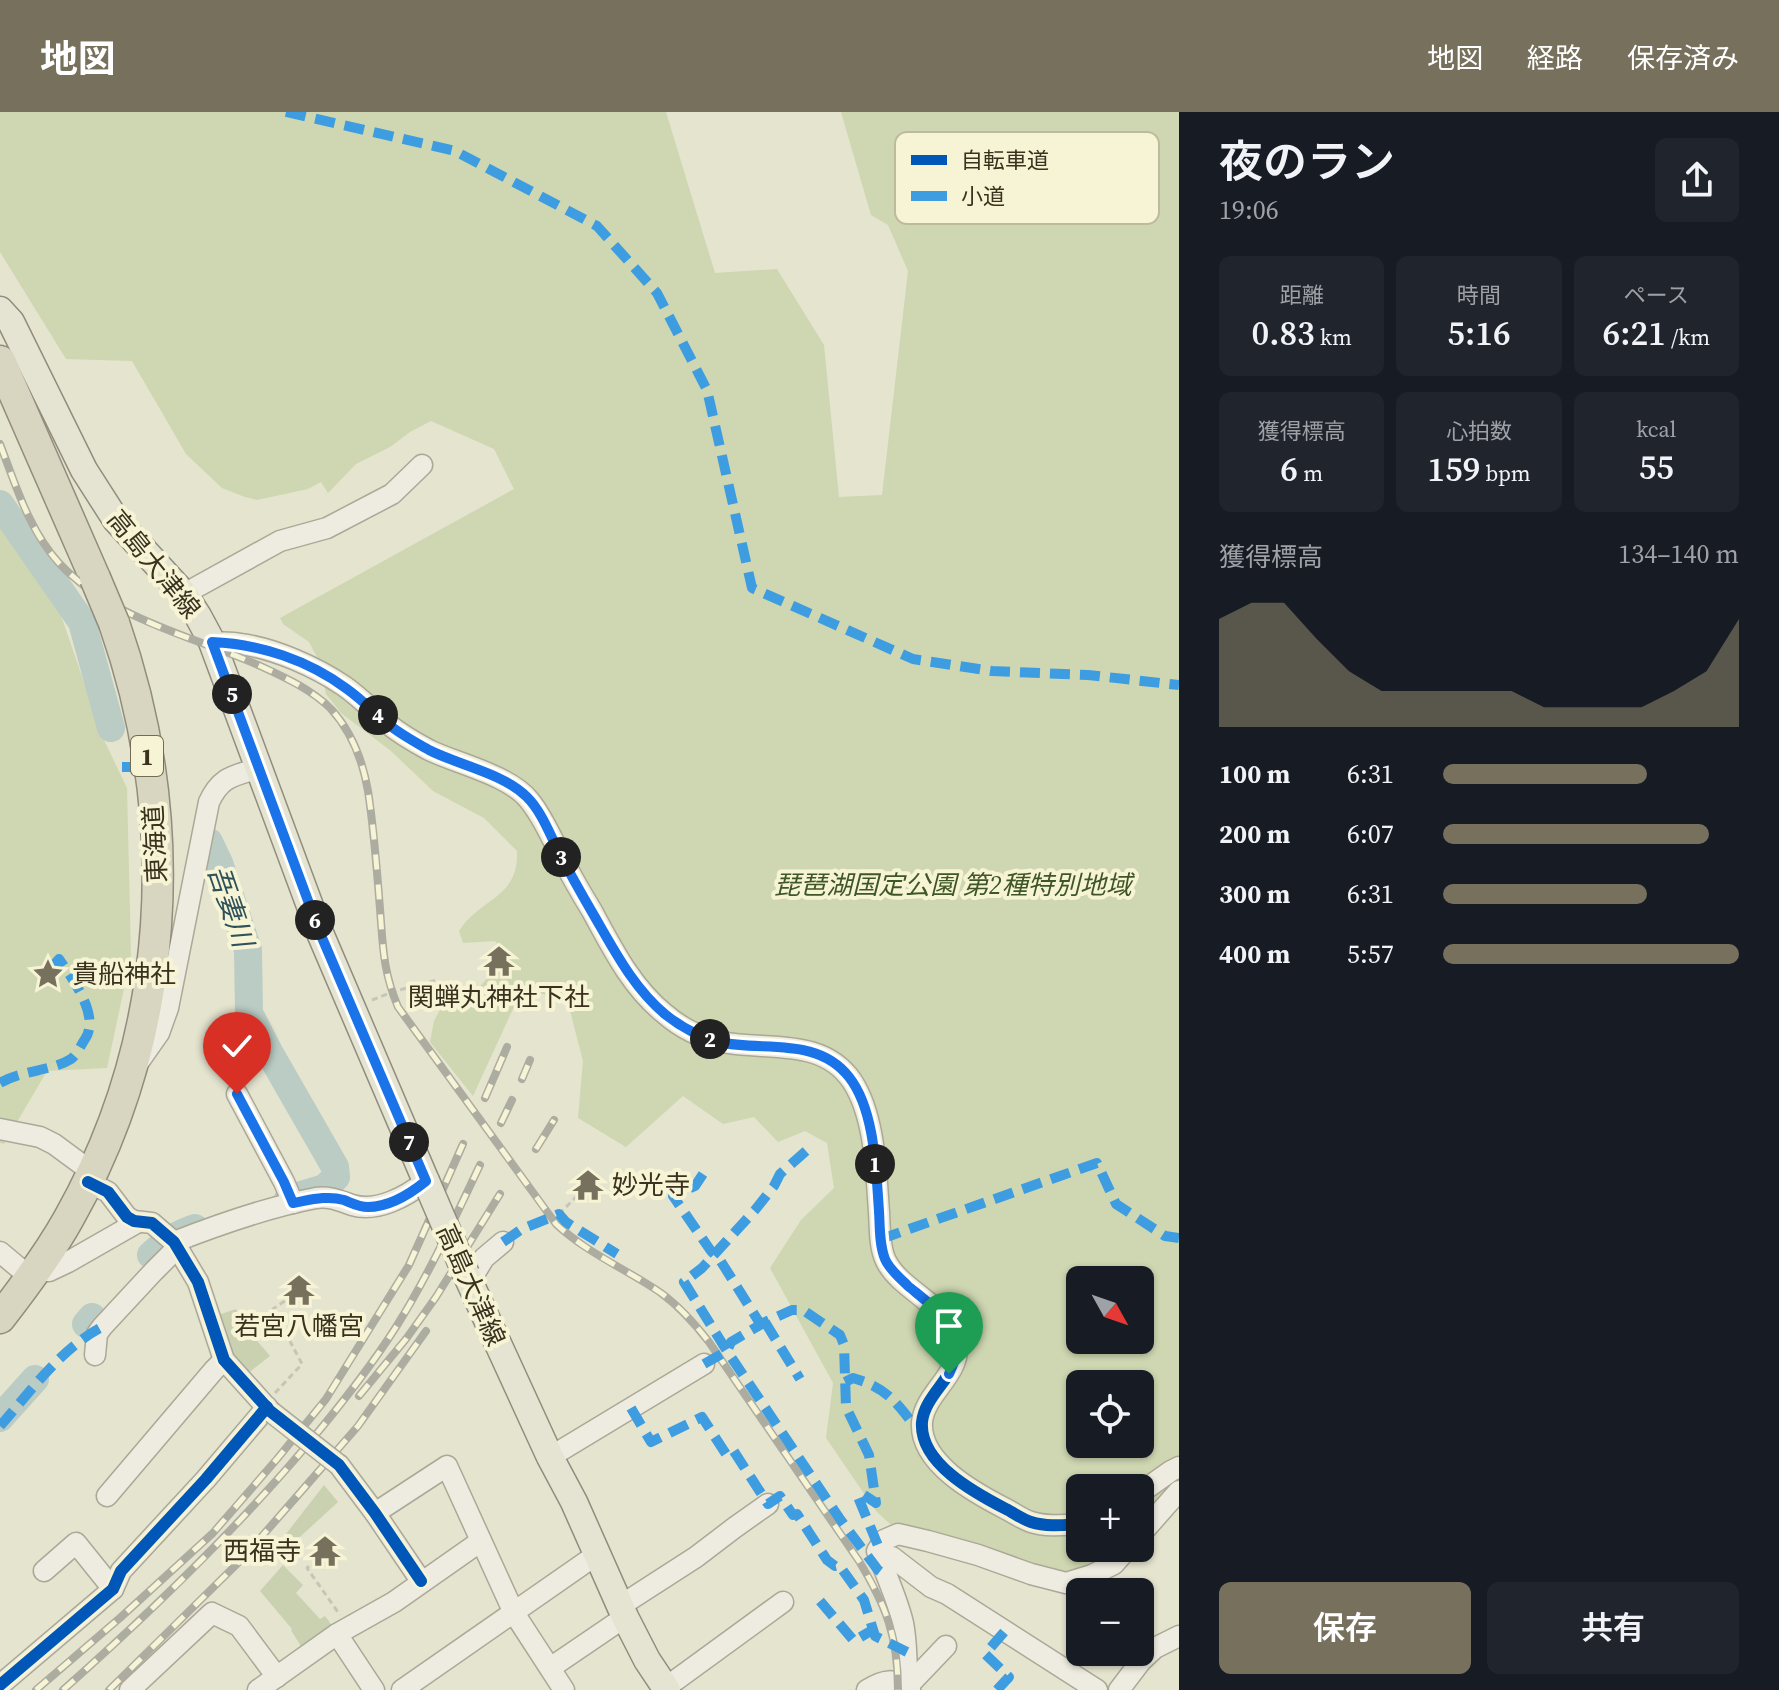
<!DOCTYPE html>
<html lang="ja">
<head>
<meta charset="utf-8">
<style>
	body { margin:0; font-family:"Source Serif 4","Noto Sans JP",serif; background:#20242c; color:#f1f3f6; height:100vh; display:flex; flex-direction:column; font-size:30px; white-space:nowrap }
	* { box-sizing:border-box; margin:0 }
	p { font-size:26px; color:#9ea1a6 }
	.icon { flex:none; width:44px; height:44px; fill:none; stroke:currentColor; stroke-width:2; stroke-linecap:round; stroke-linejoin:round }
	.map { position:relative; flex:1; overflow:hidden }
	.panel { display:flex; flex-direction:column; background:#171b24; width:600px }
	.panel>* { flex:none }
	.needle { width:52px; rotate:130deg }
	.tools { position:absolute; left:1066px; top:1154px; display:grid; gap:16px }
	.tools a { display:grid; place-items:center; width:88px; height:88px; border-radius:12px; background:#171b24; box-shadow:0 2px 6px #0004; font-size:40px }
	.pin { position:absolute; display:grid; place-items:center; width:68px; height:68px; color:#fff; margin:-82px -34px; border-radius:50% 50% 50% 0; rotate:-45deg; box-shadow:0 0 8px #0007 }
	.pin .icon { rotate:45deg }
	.km { position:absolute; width:40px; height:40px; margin:-20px; border-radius:50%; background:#222; color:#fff; font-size:22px; line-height:40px; text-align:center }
	.round { display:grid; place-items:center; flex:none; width:84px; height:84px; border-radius:12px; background:#20242c }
	.summary { display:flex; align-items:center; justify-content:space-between; height:136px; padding:0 40px }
	h1 { font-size:44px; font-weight:600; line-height:60px }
	.metrics { display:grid; grid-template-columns:repeat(3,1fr); gap:12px; height:136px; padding:8px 40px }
	.metrics div { display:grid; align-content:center; border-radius:12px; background:#20242c; text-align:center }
	.metrics b { font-size:34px; font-weight:600 }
	.metrics small { font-size:22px; font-weight:400 }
	.metrics p { font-size:22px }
	.chart { height:224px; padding:16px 40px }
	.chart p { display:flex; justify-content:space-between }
	.chart svg { width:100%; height:144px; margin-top:8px; fill:#76705d; opacity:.7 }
	.action { display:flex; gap:16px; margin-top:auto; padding:16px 40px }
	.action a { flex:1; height:92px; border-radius:12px; background:#76705d; color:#fff; font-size:32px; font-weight:600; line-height:92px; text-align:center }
	.action a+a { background:#20242c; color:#f1f3f6 }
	ul { padding:0 40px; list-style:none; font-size:26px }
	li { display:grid; grid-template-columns:128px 96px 1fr; align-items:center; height:60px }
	li i { height:20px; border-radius:10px; background:#76705d }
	header { display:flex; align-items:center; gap:48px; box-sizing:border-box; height:112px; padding:0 40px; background:#76705d; color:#fff }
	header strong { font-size:38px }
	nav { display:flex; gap:44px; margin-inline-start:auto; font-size:28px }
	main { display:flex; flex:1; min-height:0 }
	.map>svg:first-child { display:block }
	.green { fill:#ced7b1; fill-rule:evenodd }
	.cemetery { fill:#cad1b1 }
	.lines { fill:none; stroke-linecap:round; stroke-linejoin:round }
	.river { stroke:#baccc4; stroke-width:28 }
	.minor-casing { stroke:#aba897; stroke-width:23 }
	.major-casing { stroke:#908d7e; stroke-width:29 }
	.highway-casing { stroke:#908d7e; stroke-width:33 }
	.path { stroke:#c6c5b7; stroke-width:3; stroke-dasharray:6 4; stroke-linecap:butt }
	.minor { stroke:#eeece0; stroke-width:20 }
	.major { stroke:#e5e3d2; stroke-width:26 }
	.highway { stroke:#d8d5c0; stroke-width:30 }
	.rail-casing { stroke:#adaca1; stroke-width:8 }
	.rail { stroke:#f6f4d5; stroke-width:5; stroke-dasharray:15; stroke-linecap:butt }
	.minor-bridge-casing { stroke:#aba897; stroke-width:23; stroke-linecap:butt }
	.major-bridge-casing { stroke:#908d7e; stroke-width:29; stroke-linecap:butt }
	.highway-bridge-casing { stroke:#908d7e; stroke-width:33; stroke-linecap:butt }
	.minor-bridge { stroke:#eeece0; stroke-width:20 }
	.major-bridge { stroke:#e5e3d2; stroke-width:26 }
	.highway-bridge { stroke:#d8d5c0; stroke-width:30 }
	.quiet { stroke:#3e9de0; stroke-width:10; stroke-dasharray:20 10; stroke-linecap:butt }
	.cycleway-casing { stroke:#f6f4d5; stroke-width:17 }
	.cycleway { stroke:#0057b8; stroke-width:12 }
	.route-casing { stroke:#fff; stroke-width:16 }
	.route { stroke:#1a73e8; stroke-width:10 }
	.labels { text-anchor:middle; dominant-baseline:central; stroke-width:8; stroke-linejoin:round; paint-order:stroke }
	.shield { fill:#f6f4d5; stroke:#726c56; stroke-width:2 }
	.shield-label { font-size:24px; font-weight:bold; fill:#3a321f }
	.street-label { font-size:26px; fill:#3a321f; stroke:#f6f4d5 }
	.park-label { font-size:26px; font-style:italic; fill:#3f5626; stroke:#f6f4d5 }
	.poi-label { font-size:26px; fill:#3a321f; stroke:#f6f4d5; text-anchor:start }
	.water-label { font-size:28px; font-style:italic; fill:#2f525a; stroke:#f6f4d5 }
	.key { fill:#f6f4d5; stroke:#beba9e; stroke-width:2 }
	.key-label { font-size:22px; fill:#3a321f }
</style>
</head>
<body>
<header>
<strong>地図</strong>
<nav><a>地図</a><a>経路</a><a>保存済み</a></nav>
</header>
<main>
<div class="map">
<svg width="1179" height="1578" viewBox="0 0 1179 1578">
	<rect width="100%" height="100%" fill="#e5e4cf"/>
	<g class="green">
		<path d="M 0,0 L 666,0 L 715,161 L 777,157 L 824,233 L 839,385 L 882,383 L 908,159 L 888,113 L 871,103 L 841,0 L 1179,0 L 1179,1367 L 1140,1410 L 1140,1376 L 1080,1376 L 1080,1436 L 1116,1436 L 1102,1452 L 1065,1459 L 1024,1450 L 973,1433 L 890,1412 L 876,1399 L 826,1326 L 833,1271 L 770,1156 L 801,1108 L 834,1076 L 827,1031 L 805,1019 L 778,1030 L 754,1005 L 723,1012 L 683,984 L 626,1035 L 578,1006 L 583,949 L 568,891 L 523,875 L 473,984 L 430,930 L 434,909 L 440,898 L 450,890 L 475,880 L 505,846 L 499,833 L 495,829 L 463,831 L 459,819 C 479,786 519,787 517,739 L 484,706 L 433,679 L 391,639 L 341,601 L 326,582 L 319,549 L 309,530 L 283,512 L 280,506 L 514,377 L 494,337 L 431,309 L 410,320 L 390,335 L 356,352 L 328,381 L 321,370 L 308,377 L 257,388 L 245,385 L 222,376 L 186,342 L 132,249 L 66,247 L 0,140 ZM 1080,1168 L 1140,1168 L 1140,1228 L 1080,1228 ZM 1080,1272 L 1140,1272 L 1140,1332 L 1080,1332 Z"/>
		<path d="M 0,412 L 58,495 L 104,628 L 127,676 L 131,844 L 107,956 L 47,959 L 4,1032 L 0,1031 Z"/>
	</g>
	<g class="cemetery">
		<path d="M 236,1197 L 240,1209 L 270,1244 L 243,1265 L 237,1257 L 215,1204 Z"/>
		<path d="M 324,1373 L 338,1390 L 278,1445 L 272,1440 Z"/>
		<path d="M 283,1453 L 303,1473 L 296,1481 L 320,1507 L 325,1504 L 333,1515 L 302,1536 L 291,1518 L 292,1517 L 260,1479 Z"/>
	</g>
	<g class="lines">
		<g class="river">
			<path d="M 0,392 L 82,510 L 111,616"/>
			<path d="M 209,730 L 219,751 L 248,838 L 249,901 L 269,940 L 335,1055 L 336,1065 L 325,1076 L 288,1087"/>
			<path d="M 151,1143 C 165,1130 177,1122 195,1116"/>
			<path d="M 86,1212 L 92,1205"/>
			<path d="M 0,1306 L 35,1267"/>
		</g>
		<defs>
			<g id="minor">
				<path d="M 184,482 L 280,429 L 327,416 L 392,382 L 422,353"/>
				<path d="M 212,530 C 221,531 231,530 240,532 C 274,536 316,555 344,574 C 360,585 373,599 387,611 C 400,622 414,630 429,638 C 458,652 509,663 529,688 C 543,705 551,725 561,744 C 570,762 581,781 592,799 C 612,836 632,876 665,902 C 681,916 702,926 722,930 C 767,939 822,925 852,969 C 875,1004 876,1059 879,1100 C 880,1115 879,1135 886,1149 C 901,1180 954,1195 957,1234 C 959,1264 925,1281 922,1310 C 919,1351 975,1381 1006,1397 C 1014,1401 1022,1407 1031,1410 C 1047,1415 1064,1413 1080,1412"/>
				<path d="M 138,951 L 159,921 L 168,896 L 209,690 C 221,664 234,664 259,656"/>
				<path d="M 237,982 L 284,1070 L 293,1091"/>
				<path d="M 0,1017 L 40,1025 L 54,1032 L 92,1060"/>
				<path d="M 88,1070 L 108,1080 L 127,1105 L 134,1109 L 152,1111 L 174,1130 L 198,1170 L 224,1248 L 270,1299"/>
				<path d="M 174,1130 C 220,1112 268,1095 316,1086 C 330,1084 340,1089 352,1093 C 377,1101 407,1084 426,1069"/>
				<path d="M 0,1140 L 31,1166"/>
				<path d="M 36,1159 L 49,1159 L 68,1150 L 138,1110"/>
				<path d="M 469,1171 L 484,1146 L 503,1130"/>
				<path d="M 95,1243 L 97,1222 L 102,1215 L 154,1159 L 178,1135"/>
				<path d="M 550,1345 L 704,1252"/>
				<path d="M 339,1353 L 375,1401 L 421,1469"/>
				<path d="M 1140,1381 L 1171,1359 L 1179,1355"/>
				<path d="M 107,1384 L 214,1258 L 224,1248"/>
				<path d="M 375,1401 L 447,1354 L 514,1501 L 564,1578"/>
				<path d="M 1140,1423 L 1179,1379"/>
				<path d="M 880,1447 L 892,1445 L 931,1475 L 947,1482 L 1097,1578"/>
				<path d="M 44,1459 L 76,1431 L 113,1477"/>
				<path d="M 620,1494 L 696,1445 L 734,1416 L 768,1392"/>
				<path d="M 337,1522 L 374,1578"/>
				<path d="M 550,1556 L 625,1505"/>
				<path d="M 0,1573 L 113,1477 L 121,1459 L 206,1367 L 267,1295"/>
				<path d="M 907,1575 C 907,1554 907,1532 903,1511 C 897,1486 886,1463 877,1439 L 884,1428 L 898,1422 L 928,1429 L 978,1443 L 1031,1462 L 1066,1471 L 1092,1463 L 1114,1452 L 1128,1436"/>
				<path d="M 907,1575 L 946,1534"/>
				<path d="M 665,1576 L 783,1490"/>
				<path d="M 130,1578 L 212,1501 L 239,1514 L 277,1565"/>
				<path d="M 258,1578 L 337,1522 L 394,1490 L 481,1429"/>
				<path d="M 402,1578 L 596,1443"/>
				<path d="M 867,1578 C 883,1568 895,1565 910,1578"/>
				<path d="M 1119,1578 L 1141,1549 L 1155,1536 L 1179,1524"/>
			</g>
			<g id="major">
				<path d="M 0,198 L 11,210 L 84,358 L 116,408 L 184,482 L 198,504 L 212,530 L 320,821 L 426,1069"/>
				<path d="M 466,1162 L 550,1345 L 574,1390 L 625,1505 L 647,1548 L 667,1578"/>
			</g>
			<g id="highway">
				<path d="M 0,249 L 95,466"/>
				<path d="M 0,1206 C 25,1174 49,1142 69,1106 C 172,923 183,708 114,511"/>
			</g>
		</defs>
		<use href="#minor" class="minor-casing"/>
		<use href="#major" class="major-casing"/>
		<use href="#highway" class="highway-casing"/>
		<g class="path">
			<path d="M 372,888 L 392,880 L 437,868"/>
			<path d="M 559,1102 L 577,1084"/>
			<path d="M 275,1281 L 302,1252 L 273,1197 L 292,1184"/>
			<path d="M 309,1454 L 307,1456 L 340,1503"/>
		</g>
		<use href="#minor" class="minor"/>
		<use href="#major" class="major"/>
		<use href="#highway" class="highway"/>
		<defs>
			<g id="rail">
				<path d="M 0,332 C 16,374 29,418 59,451 C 111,507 192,524 258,553 C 284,565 311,577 331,597 C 352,620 363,650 368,679 C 374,718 377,758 380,797 C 383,835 383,859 398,895 L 556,1112 C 587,1141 626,1157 661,1181 C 680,1195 695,1212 709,1230 L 859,1449 C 886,1494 898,1524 898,1578"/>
				<path d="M 522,967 L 530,948"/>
				<path d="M 485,986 L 507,935"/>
				<path d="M 501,1011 L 512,988"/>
				<path d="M 536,1037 L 554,1008"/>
				<path d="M 359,1284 L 406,1227 L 436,1185 L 500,1082"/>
				<path d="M 36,1578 L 121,1505 L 213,1421 L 277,1347 L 326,1287 L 409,1153 L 463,1032"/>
				<path d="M 63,1578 C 150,1501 233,1421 308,1332 C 339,1295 370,1256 396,1215 C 428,1164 454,1108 480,1053"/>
				<path d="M 109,1578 L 242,1447 L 305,1375 L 358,1314 L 426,1219"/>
			</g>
		</defs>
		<use href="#rail" class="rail-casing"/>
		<use href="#rail" class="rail"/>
		<defs>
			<path id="minor-bridge" d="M 270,1299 L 339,1353"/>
			<path id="major-bridge" d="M 426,1069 L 466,1162"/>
			<path id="highway-bridge" d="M 95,466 L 114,511"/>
		</defs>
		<use href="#minor-bridge" class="minor-bridge-casing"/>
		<use href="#major-bridge" class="major-bridge-casing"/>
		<use href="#highway-bridge" class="highway-bridge-casing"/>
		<use href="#minor-bridge" class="minor-bridge"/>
		<use href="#major-bridge" class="major-bridge"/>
		<use href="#highway-bridge" class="highway-bridge"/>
		<g class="quiet">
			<path d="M 286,0 L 455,39 L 597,114 L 657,181 L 707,278 L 752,476 L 913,547 L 992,559 L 1088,563 L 1179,573"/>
			<path d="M 122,655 L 136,655"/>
			<path d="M 0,971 C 22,958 52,959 71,947 C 76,943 79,937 82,932 C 84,928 87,925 88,921 C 96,897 71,865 59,847 L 51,856"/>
			<path d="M 806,1039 L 780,1062 L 774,1074 L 755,1098 L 702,1156 L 684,1170 L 727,1239 L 840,1407 L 878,1458 L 887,1465"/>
			<path d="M 703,1062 L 695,1074 L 673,1084 L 711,1139 L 720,1148 L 761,1213"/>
			<path d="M 881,1127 L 1097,1051 L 1116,1092 L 1165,1124 L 1179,1126"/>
			<path d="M 503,1130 L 522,1117 L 559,1102 L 566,1110 L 617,1142"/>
			<path d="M 765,1210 L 800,1267"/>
			<path d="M 704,1252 L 727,1239 L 731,1230 L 765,1210 L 792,1198 L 803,1198 L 840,1223 L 844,1233 L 846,1295 L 869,1343 L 876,1391 L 861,1381 L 858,1385 L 879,1436"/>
			<path d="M 845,1270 L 853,1266 C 884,1275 894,1287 913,1312 L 922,1313"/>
			<path d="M 631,1296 L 651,1330 L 702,1305 L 726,1342 L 733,1338 L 768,1392 L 780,1384 L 793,1403 L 797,1402 L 827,1448 L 835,1454 L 839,1453 L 864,1488 L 875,1524 L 907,1540"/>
			<path d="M 0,1314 C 31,1279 60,1237 102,1215"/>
			<path d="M 820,1489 L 854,1529 L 874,1517"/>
			<path d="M 997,1578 L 1009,1565 L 985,1542 L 1005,1519"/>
		</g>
		<defs>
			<g id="cycleway">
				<path d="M 212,530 C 221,531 231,530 240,532 C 274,536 316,555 344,574 C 360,585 373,599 387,611 C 400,622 414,630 429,638 C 458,652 509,663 529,688 C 543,705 551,725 561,744 C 570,762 581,781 592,799 C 612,836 632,876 665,902 C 681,916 702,926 722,930 C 767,939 822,925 852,969 C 875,1004 876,1059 879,1100 C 880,1115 879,1135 886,1149 C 901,1180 954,1195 957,1234 C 959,1264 925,1281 922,1310 C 919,1351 975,1381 1006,1397 C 1014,1401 1022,1407 1031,1410 C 1047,1415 1064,1413 1080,1412"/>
				<path d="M 88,1070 L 108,1080 L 127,1105 L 134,1109 L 152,1111 L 174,1130 L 198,1170 L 224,1248 L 270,1299 L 339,1353 L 375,1401 L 421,1469"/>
				<path d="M 0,1573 L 113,1477 L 121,1459 L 206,1367 L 267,1295"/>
			</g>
		</defs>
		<use href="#cycleway" class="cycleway-casing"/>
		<use href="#cycleway" class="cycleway"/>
	</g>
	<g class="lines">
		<defs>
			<path id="route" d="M 237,982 L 284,1070 L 293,1091 C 310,1088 327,1083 344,1088 C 352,1091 358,1095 368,1095 C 389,1095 410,1082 426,1069 L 320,821 L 212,530 C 260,532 308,548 347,577 C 361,587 374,600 388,612 C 400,622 415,630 429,638 C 458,653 503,661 527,685 C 542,700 550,723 560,742 C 570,762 581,781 592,800 C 613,836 633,876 666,903 C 681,915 700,925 719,930 C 763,940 817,924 849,965 C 875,998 876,1058 879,1099 C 880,1114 879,1132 885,1147 C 889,1157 900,1166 908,1174 C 926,1189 954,1208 957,1233 C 958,1243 953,1253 949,1262"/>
		</defs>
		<use href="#route" class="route-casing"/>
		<use href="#route" class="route"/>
	</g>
	<defs>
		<symbol id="temple-bare" viewBox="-9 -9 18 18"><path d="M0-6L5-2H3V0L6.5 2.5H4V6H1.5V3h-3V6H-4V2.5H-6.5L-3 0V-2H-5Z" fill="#76705d" stroke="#f6f4d5" stroke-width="2.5" paint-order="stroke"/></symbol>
		<symbol id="sight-bare" viewBox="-9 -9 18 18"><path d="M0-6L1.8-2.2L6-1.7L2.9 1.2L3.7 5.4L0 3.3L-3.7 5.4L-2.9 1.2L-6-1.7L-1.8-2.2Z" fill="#76705d" stroke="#f6f4d5" stroke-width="2.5" paint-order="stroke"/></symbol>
	</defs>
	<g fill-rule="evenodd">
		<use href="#temple-bare" x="477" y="827" width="44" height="44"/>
		<use href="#sight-bare" x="26" y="840" width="44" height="44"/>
		<use href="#temple-bare" x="566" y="1051" width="44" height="44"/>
		<use href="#temple-bare" x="277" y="1156" width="44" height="44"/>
		<use href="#temple-bare" x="303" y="1417" width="44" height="44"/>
	</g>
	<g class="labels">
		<rect class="shield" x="131" y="624" width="32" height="40" rx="6"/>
		<g class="shield-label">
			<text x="147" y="644">1</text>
		</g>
		<g class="street-label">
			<text transform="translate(154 452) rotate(51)">高島大津線</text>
			<text transform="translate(155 732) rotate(-93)">東海道</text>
			<text transform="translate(471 1173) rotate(66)">高島大津線</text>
		</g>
		<g class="park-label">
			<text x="953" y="773">琵琶湖国定公園 第2種特別地域</text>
		</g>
		<g class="poi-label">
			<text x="72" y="862">貴船神社</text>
			<text x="499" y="885" text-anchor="middle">関蝉丸神社下社</text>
			<text x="612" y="1073">妙光寺</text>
			<text x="299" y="1214" text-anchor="middle">若宮八幡宮</text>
			<text x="301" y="1439" text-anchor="end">西福寺</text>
		</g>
		<g class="water-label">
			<text transform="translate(231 794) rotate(71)">吾妻川</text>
		</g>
	</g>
	<rect x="895" y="20" width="264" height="92" rx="12" class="key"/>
	<rect x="911" y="43" width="36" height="10" fill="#0057b8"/>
	<rect x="911" y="79" width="36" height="10" fill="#3e9de0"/>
	<g class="key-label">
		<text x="961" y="56">自転車道</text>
		<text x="961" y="92">小道</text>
	</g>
</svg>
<div class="tools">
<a><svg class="needle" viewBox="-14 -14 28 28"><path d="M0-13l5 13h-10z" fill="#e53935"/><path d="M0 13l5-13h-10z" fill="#9ea1a6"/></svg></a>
<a><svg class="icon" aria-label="locate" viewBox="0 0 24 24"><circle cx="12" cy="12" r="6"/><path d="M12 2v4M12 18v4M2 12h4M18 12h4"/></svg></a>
<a>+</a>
<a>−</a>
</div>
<div class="pin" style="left:949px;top:1262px;background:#1e9e55"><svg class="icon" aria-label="arrive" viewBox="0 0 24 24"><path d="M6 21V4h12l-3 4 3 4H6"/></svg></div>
<div class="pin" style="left:237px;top:982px;background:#d93025"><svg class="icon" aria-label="check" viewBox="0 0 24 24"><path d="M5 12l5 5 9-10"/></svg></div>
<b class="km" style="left:875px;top:1052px">1</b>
<b class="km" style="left:710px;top:927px">2</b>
<b class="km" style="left:561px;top:745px">3</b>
<b class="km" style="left:378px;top:603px">4</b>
<b class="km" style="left:232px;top:582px">5</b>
<b class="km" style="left:315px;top:808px">6</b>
<b class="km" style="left:409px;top:1030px">7</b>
</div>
<section class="panel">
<div class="summary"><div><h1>夜のラン</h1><p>19:06</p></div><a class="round"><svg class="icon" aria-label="share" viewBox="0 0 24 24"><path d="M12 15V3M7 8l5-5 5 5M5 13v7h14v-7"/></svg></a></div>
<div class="metrics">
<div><p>距離</p><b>0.83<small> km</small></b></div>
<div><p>時間</p><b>5:16</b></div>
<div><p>ペース</p><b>6:21<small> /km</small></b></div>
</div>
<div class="metrics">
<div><p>獲得標高</p><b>6<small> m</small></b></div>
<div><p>心拍数</p><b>159<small> bpm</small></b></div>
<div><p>kcal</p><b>55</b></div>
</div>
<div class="chart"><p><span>獲得標高</span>134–140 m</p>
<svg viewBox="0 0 160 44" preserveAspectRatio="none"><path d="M0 44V11L10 6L20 6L30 17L40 27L50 33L60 33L70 33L80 33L90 33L100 38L110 38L120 38L130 38L140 33L150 27L160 11V44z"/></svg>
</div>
<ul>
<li><b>100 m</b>6:31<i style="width:69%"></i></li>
<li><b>200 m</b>6:07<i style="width:90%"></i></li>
<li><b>300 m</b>6:31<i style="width:69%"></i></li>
<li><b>400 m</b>5:57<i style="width:100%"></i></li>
</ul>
<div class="action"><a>保存</a><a>共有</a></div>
</section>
</main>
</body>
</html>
